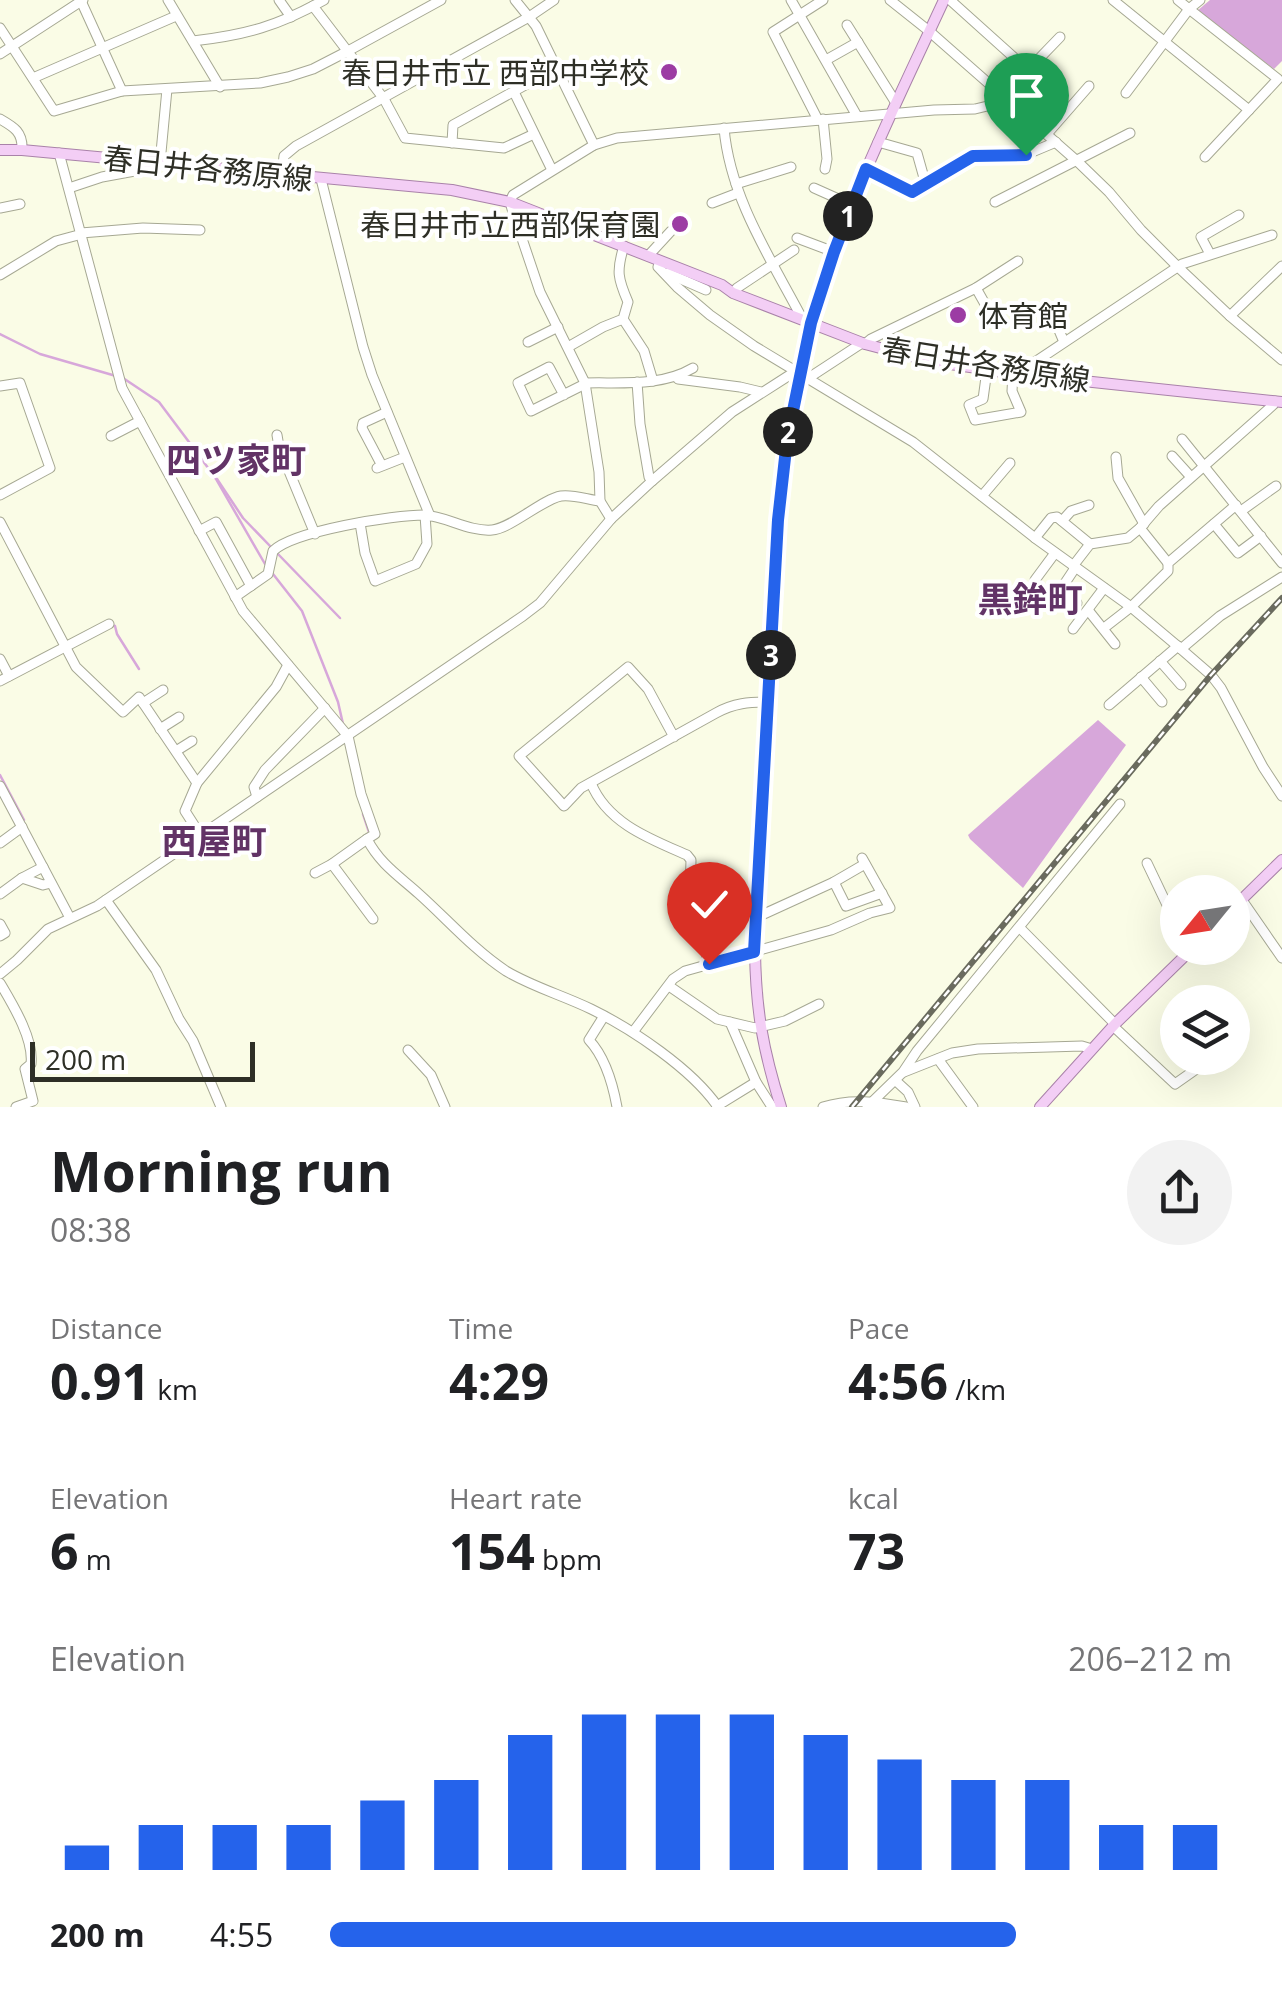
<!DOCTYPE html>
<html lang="en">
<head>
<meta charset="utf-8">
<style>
	body { margin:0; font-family:"Open Sans","Noto Sans JP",sans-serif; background:#f2f2f2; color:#202124; height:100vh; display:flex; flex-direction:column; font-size:38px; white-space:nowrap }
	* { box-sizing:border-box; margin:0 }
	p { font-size:32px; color:#757577 }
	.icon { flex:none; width:55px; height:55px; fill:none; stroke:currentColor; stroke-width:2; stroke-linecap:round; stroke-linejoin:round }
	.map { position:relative; height:1107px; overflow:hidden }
	.panel { display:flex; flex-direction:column; background:#fff; flex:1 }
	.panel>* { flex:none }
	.needle { width:65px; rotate:240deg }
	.controls { position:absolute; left:1160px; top:875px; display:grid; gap:20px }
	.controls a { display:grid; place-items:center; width:90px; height:90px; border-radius:50%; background:#fff; box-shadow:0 10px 40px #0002; font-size:50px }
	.scale { position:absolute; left:30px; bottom:25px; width:225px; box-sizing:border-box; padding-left:10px; border:5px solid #2e2f26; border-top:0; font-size:28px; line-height:35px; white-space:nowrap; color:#2e2f26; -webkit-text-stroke:8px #fff; paint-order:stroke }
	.pin { position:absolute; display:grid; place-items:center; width:85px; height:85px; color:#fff; margin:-102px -42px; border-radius:50% 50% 50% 0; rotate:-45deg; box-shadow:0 0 10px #0007 }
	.pin .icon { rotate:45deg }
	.km { position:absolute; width:50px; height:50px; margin:-25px; border-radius:50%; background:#222; color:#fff; font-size:28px; line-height:50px; text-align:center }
	.round { display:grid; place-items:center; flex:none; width:105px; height:105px; border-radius:52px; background:#f2f2f2 }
	.summary { display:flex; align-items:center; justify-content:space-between; height:170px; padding:0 50px }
	h1 { font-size:55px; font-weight:700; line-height:75px }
	.metrics { display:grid; grid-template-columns:repeat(3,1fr); gap:15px; height:170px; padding:10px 50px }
	.metrics div { display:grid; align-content:center }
	.metrics b { font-size:50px; font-weight:700 }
	.metrics small { font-size:28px; font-weight:400 }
	.metrics p { font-size:28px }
	.chart { height:280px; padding:20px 50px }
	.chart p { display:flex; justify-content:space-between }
	.chart svg { width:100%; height:180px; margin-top:10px; stroke:#2563eb; stroke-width:6 }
	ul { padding:0 50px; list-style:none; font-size:32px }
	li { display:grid; grid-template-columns:160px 120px 1fr; align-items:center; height:75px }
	li i { height:25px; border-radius:12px; background:#2563eb }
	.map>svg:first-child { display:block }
	.water { fill:#d7a7da }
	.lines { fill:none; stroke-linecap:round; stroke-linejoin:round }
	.stream { stroke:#d7a7da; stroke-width:2.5 }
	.minor-casing { stroke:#a6a893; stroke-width:11 }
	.major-casing { stroke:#a982a9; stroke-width:12 }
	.minor { stroke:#fff; stroke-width:9 }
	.major { stroke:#f3cef5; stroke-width:10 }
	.rail-casing { stroke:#6a6b5e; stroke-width:6 }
	.rail { stroke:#fff; stroke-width:2.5; stroke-dasharray:8; stroke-linecap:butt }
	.route-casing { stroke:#fff; stroke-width:20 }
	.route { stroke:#2563eb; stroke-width:12 }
	.poi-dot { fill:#9c3ca4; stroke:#fff; stroke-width:4 }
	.labels { text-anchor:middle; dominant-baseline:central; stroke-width:8; stroke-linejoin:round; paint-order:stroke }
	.poi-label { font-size:30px; fill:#2e2f26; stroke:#fff; text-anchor:end }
	.street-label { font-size:30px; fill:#2e2f26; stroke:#fff }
	.quarter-label { font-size:35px; font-weight:bold; fill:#623366; stroke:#fff }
</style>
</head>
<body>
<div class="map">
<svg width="1282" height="1107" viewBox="0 0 1282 1107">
	<rect width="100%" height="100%" fill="#fafce6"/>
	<g class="water">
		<path d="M 1210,0 L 1282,0 L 1282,61 L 1274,69 L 1197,11 Z"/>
		<path d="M 1098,720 L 1126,745 L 1023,888 L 970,839 L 968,835 Z"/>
	</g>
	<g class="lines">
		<g class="stream">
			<path d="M 0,334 L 40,354 L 116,376"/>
			<path d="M 123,378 L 159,402 L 198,454 L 216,479 L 265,564"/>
			<path d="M 217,479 L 243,518 L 271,547"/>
			<path d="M 277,553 L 340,618"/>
			<path d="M 273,574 L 302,611 L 338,702 L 343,724"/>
			<path d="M 112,625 L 115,626 L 117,634 L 139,669"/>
			<path d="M 0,775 L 24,820"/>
			<path d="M 363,814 L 370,835"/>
		</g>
		<defs>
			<g id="minor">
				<path d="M 168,0 L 220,87"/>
				<path d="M 279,0 L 291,17"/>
				<path d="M 515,0 L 536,26 L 594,145"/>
				<path d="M 791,0 L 857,116"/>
				<path d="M 890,0 L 929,31 L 1078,162 L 1109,192 L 1141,230 L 1178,267 L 1230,316 L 1282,360"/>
				<path d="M 950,0 L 1029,71"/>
				<path d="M 1113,0 L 1249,110"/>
				<path d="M 1200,0 L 1189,9 L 1278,79 L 1205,157"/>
				<path d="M 81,1 L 122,91"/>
				<path d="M 313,6 L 384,99 L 405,138 L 504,148 L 534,134"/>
				<path d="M 847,25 L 896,103"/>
				<path d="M 0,28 L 54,111 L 122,91 L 260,83 L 288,77 L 313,69 L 348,51 L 441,0"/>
				<path d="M 193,41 C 246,35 278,26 324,0"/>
				<path d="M 0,54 L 83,0"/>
				<path d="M 826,60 L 858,42"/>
				<path d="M 33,78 L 176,16"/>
				<path d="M 514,92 L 552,170"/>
				<path d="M 1126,93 L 1189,9 L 1178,0"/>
				<path d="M 1003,96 L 1060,37"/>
				<path d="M 0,119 C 14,127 23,132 22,150"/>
				<path d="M 823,119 L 827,159 L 825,169"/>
				<path d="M 818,120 L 773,32 L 823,0"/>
				<path d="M 724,128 C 730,198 771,259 803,320"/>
				<path d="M 1047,134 L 1089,86"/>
				<path d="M 878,142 L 917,153 L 926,185"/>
				<path d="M 452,143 L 453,125 L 556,68"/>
				<path d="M 59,153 L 122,388 L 243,611 L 348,736 L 361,794 L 375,834 L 367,839 C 380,864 399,876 419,894 C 447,919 474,950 506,971 C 533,987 562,995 591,1009 C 632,1029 692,1069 718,1107"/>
				<path d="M 867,169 L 912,192 L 973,156 L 1025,155 L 1056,142"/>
				<path d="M 282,174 L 284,156 L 296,146 L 529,17 L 554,0"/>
				<path d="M 321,179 L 363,347 L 372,375 L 430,516"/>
				<path d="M 736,184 L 791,167"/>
				<path d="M 69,188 L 102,177 L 151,168 L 160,163 L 167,89"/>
				<path d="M 814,188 L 852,205"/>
				<path d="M 995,202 L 1130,133"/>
				<path d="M 712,203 L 738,193"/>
				<path d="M 0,208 L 20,204"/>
				<path d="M 81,233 L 143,228 L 200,230"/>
				<path d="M 797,238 L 834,252"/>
				<path d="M 1210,254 L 1201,237 L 1239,215"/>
				<path d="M 648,256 L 671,231"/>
				<path d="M 660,261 L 658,267 L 677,287 L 710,315 L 754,346 L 913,442 L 1035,538 L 1131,607 L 1181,649 L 1211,675 L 1221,688 L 1263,767 L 1282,796"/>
				<path d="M 667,273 L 706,290"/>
				<path d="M 0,275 L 56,241 L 82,234"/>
				<path d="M 976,288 L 985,304"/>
				<path d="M 733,293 L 737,288 L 794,250"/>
				<path d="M 1053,316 L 1064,342"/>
				<path d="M 1230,316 L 1282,266"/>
				<path d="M 623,319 L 644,351 L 653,381"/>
				<path d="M 528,342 L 558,327"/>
				<path d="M 865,344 L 871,339 L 976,288 L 1018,261"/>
				<path d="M 568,347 L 603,327 L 623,319 L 628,302 C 618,279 616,271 624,246"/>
				<path d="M 987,370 L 983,399 L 969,405 L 975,420 L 1021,412 L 1012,391 L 1013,373"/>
				<path d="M 1017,374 L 1182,264 L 1272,235"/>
				<path d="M 678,379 L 740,387 L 761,392"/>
				<path d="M 807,379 L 862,343"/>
				<path d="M 637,382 L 640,424 L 649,477 L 652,481"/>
				<path d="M 585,383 C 621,382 661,387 693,368"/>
				<path d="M 0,386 L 20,383 L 50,468 L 0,495"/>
				<path d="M 564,395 L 549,367 L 518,383 L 531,411 L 585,384"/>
				<path d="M 277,435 L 279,447 L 315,534"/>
				<path d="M 111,436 L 140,421"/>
				<path d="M 1182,439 L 1282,563"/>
				<path d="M 1172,456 L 1191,477"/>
				<path d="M 1116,457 L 1118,478 L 1144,524"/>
				<path d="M 380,462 L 362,428 L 363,423 L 387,412"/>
				<path d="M 377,468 L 405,457"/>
				<path d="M 982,496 L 1010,463"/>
				<path d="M 1241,511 L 1276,486"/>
				<path d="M 611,519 L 600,501 L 599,472 L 585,383 L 540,292 L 512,209 L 510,202 L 513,195 L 594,145 L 617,138 L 934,110 L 975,109 L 1008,101"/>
				<path d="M 1062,521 L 1071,511 L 1089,505"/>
				<path d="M 0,522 L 76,667 L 123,712 L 139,697 L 197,783"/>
				<path d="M 360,523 L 365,553 L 375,581 L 416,564 L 427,544 L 425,515"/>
				<path d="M 1214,524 L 1238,553 L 1261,536"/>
				<path d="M 1140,528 L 1168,563"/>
				<path d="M 199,531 L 216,522 L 251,586"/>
				<path d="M 1035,538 L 1051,518 L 1057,517 L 1090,544"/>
				<path d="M 1073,566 L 1090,544 L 1128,538 L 1140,528 L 1159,506 L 1273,405 L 1275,401"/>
				<path d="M 1075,568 L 1063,586 L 1064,592 L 1077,603"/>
				<path d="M 1035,580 L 1055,553"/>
				<path d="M 235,597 L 268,574 L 273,551 C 293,531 394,515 424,515 C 446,516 469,532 492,530 C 510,529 543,499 561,496 C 573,494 589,500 600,501"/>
				<path d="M 1088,610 L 1115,644"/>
				<path d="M 1104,628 L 1131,607 L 1168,571 L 1168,563 L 1236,505"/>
				<path d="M 1073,629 L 1104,588"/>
				<path d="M 1181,649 L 1220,616 L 1282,577"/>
				<path d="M 0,659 L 9,676"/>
				<path d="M 1160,661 L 1181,685"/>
				<path d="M 1141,677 L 1162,702"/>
				<path d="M 0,681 L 109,624"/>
				<path d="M 143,703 L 163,690"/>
				<path d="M 1109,705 L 1178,646"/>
				<path d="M 160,729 L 179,717"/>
				<path d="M 674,737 L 648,689 L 628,667 L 519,756 L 564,806 L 581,788 L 716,713 C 734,703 749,702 769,702"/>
				<path d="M 176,751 L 192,741"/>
				<path d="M 591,783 C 607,823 650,839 687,855 L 691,860 L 690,894 L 709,964"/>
				<path d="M 0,786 L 70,918"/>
				<path d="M 257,797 L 254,787 L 265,770 L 325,708"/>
				<path d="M 201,836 L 185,811 L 197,783 L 276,687 L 288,665"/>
				<path d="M 0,843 L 22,827"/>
				<path d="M 1147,863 L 1178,928"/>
				<path d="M 332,864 L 373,919"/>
				<path d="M 315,873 L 332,864 L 367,839"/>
				<path d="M 22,878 L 43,885 L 51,883"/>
				<path d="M 834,882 L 846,906 L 882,893"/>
				<path d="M 0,894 L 22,878 L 43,867"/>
				<path d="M 106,900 L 156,970 L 179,1019 L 193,1041 L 221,1107"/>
				<path d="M 1242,900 L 1282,958"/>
				<path d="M 757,913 L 764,914 L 834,882 L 865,864"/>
				<path d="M 0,924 L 5,933 L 0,936"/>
				<path d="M 1020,928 L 1115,1024"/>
				<path d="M 0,974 L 17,960 L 48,929 L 97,906 L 523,616 L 540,603 L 611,519 L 652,481 L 732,412 L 796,371"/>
				<path d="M 0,983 C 13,1005 34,1039 31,1064 L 25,1069 L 33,1101 L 16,1107"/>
				<path d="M 669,986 L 717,1019 L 755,1028 L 785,1021 L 819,1004"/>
				<path d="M 604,1016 L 589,1040 C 605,1057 613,1085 617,1107"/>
				<path d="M 730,1022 L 756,1082 L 772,1107"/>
				<path d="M 1113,1026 L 1175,1084 L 1212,1058"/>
				<path d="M 633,1032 L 673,979 L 685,971 L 831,930 L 870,913 L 890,908 L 862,858"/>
				<path d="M 408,1050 L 431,1075 L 445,1107"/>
				<path d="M 938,1059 L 973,1107"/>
				<path d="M 904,1072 L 952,1053 L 978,1049 L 1082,1046 L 1092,1049"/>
				<path d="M 896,1081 L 908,1092 L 915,1107"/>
				<path d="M 717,1106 L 756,1082"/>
				<path d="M 823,1107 C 851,1098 877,1102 906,1107"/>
				<path d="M 867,1107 L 903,1072 L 917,1051 L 1120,804"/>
			</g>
			<g id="major">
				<path d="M 0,150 L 22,150 L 452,190 L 510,202 L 722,285 L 733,293 L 865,344 L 930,361 L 1017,374 L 1282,402"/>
				<path d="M 1232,909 L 1282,860"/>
				<path d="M 781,1107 C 763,1050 756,1011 755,952 C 760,850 766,749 772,648 C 777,539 781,429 811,323 C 842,211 895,106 944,0"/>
				<path d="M 1040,1107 L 1115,1024 L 1193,948"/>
			</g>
		</defs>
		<use href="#minor" class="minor-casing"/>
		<use href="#major" class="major-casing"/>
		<use href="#minor" class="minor"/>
		<use href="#major" class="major"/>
		<defs>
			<path id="rail" d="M 852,1107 L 1211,675 L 1282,598"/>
		</defs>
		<use href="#rail" class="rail-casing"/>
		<use href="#rail" class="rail"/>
	</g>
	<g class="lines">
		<defs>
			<path id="route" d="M 709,964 L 754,952 L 778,520 L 787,440 L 811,323 L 834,252 L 866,169 L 912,192 L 973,156 L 1026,155"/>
		</defs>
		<use href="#route" class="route-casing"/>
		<use href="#route" class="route"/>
	</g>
	<g class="poi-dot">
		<circle cx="669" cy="72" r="10"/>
		<circle cx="680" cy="224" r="10"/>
		<circle cx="958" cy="315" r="10"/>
	</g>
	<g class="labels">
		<g class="poi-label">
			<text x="649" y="72">春日井市立 西部中学校</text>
			<text x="660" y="224">春日井市立西部保育園</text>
			<text x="978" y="315" text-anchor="start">体育館</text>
		</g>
		<g class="street-label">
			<text transform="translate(208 168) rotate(6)">春日井各務原線</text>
			<text transform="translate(986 364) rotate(9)">春日井各務原線</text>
		</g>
		<g class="quarter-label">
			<text x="236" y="459">四ツ家町</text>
			<text x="1030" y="598">黒鉾町</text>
			<text x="214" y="840">西屋町</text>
		</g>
	</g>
</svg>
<div class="controls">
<a><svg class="needle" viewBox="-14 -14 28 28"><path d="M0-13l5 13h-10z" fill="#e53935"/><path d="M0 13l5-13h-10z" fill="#757577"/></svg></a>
<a><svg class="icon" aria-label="layers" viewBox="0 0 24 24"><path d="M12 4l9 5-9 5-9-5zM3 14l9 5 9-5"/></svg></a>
</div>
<div class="scale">200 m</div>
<div class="pin" style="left:1026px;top:155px;background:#1e9e55"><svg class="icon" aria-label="arrive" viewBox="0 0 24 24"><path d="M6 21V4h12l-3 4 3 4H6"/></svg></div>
<div class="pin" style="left:709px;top:964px;background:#d93025"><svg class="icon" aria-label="check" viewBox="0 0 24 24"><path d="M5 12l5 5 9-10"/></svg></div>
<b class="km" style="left:848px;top:216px">1</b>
<b class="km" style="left:788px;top:432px">2</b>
<b class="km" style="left:771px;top:655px">3</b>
</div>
<section class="panel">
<div class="summary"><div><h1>Morning run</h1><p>08:38</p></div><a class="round"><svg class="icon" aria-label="share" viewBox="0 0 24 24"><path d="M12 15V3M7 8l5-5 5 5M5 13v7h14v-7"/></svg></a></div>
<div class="metrics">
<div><p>Distance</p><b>0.91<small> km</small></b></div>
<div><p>Time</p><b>4:29</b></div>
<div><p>Pace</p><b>4:56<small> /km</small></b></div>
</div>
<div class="metrics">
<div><p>Elevation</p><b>6<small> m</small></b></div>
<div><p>Heart rate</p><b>154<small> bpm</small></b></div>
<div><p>kcal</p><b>73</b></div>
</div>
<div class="chart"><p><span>Elevation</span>206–212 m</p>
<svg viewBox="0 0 160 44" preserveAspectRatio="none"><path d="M5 44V38M15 44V33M25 44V33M35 44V33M45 44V27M55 44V22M65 44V11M75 44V6M85 44V6M95 44V6M105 44V11M115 44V17M125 44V22M135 44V22M145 44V33M155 44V33"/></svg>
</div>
<ul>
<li><b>200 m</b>4:55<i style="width:76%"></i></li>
</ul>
</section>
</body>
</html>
